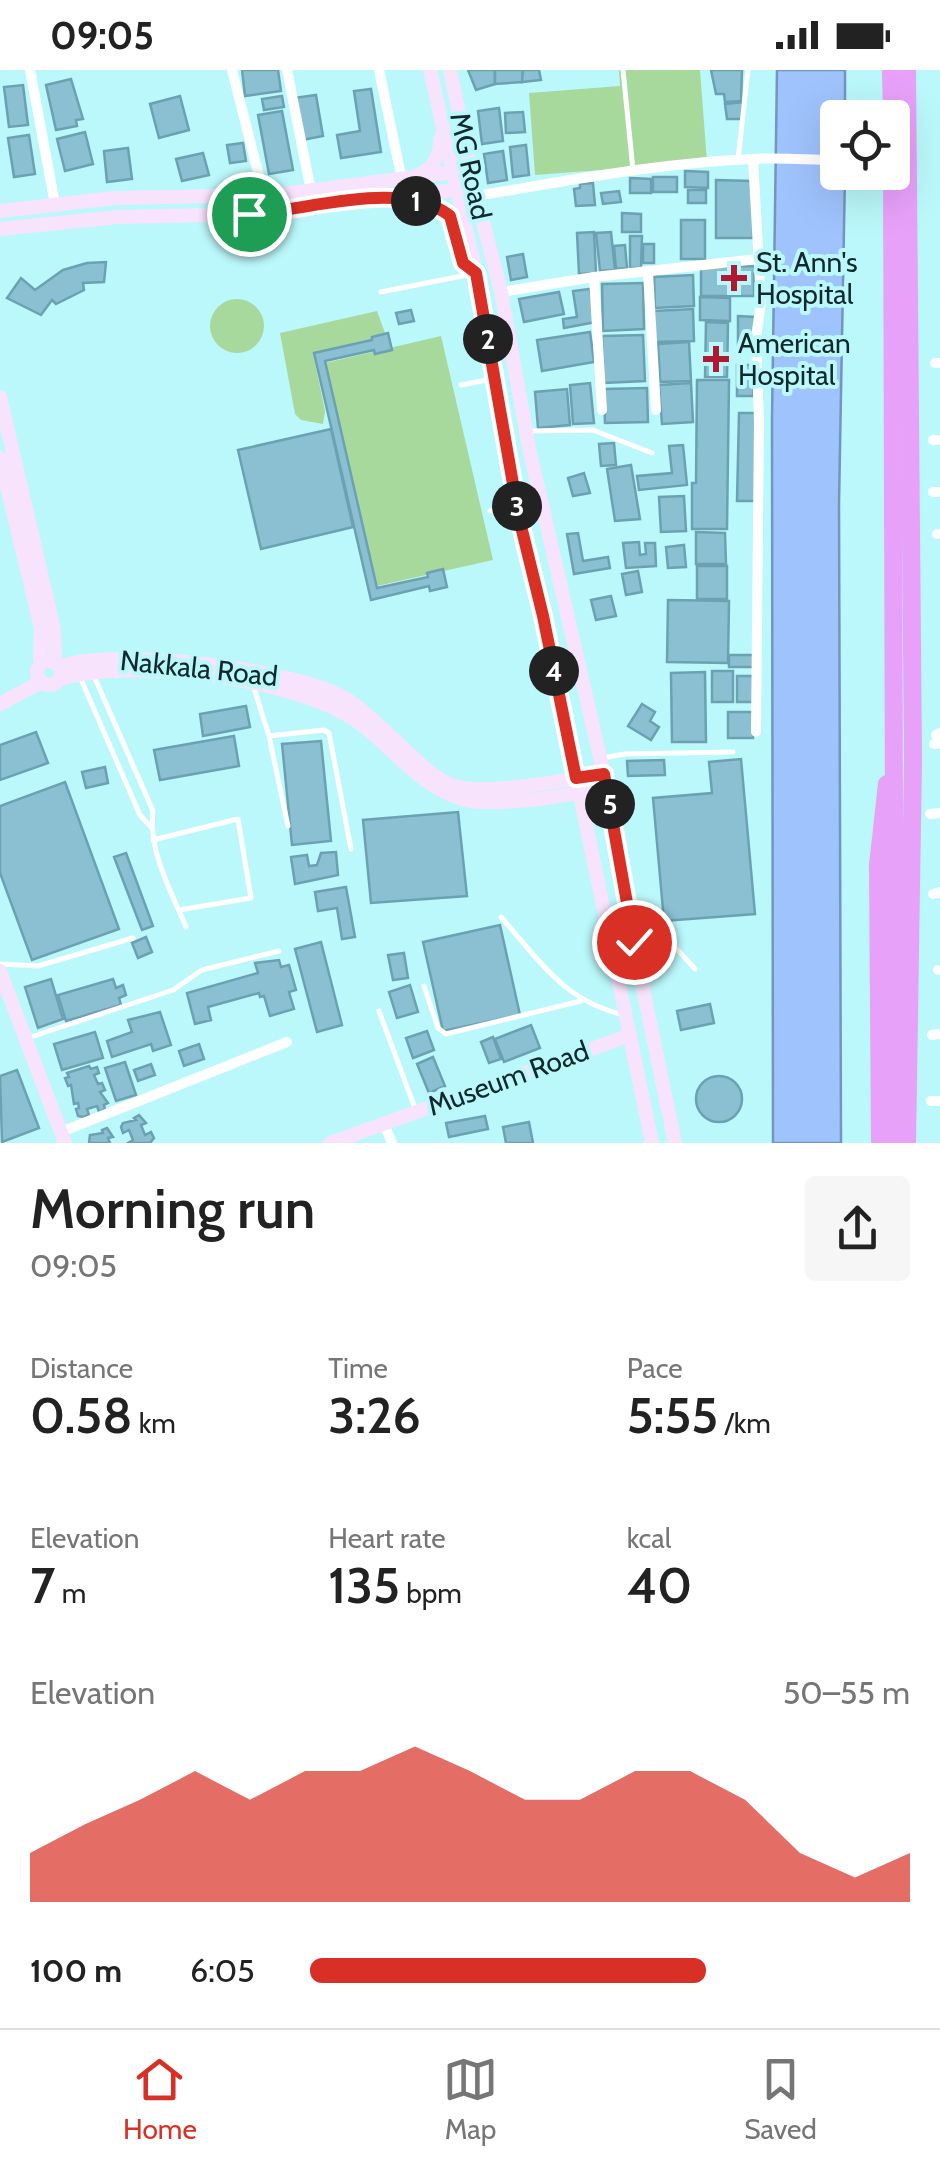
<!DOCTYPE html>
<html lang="en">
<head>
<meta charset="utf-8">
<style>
	body { margin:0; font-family:Cabin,sans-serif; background:#f6f6f6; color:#222; height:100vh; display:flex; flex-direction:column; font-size:38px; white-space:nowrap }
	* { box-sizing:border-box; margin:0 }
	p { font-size:32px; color:#767676 }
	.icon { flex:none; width:55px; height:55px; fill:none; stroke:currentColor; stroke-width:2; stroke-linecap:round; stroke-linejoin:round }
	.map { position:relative; height:1073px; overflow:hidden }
	.panel { display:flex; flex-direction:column; background:#fff; flex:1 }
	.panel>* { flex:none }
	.controls { position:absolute; left:820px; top:30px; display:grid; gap:20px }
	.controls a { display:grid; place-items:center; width:90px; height:90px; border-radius:10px; background:#fff; box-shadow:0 10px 40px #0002; font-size:50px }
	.pin { position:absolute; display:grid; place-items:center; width:85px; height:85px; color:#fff; margin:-42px; border:5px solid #fff; border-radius:50%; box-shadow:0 2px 10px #0007 }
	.km { position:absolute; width:50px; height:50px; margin:-25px; border-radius:50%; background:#222; color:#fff; font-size:28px; line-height:50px; text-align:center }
	.round { display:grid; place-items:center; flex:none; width:105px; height:105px; border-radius:10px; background:#f6f6f6 }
	.head { display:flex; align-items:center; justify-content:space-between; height:170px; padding:0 30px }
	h1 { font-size:55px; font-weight:600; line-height:75px }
	.stats { display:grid; grid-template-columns:repeat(3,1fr); gap:15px; height:170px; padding:10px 30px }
	.stats div { display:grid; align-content:center }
	.stats b { font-size:50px; font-weight:600 }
	.stats small { font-size:28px; font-weight:400 }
	.stats p { font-size:28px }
	.chart { height:280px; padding:20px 30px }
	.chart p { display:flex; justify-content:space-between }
	.chart svg { width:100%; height:180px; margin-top:10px; fill:#d93025; opacity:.7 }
	ul { padding:0 30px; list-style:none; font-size:32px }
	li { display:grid; grid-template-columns:160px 120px 1fr; align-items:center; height:75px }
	li i { height:25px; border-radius:12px; background:#d93025 }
	.status { display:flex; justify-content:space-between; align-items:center; height:70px; padding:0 50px; background:#fff; direction:ltr }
	.status svg { height:28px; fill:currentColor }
	.tabs { display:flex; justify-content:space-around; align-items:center; height:140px; border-top:2px solid #e0e0e0; background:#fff; font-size:28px; color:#767676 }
	.tabs a { display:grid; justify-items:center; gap:5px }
	.tabs .selected { color:#d93025 }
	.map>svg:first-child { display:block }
	.green { fill:#a8d99c }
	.water { fill:#9fc3fd; stroke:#7495be; stroke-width:2.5 }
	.building { fill:#8ac0d1; stroke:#6ca1b2; stroke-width:2.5 }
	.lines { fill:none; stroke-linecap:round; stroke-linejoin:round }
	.lane { stroke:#fff; stroke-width:5 }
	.street { stroke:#fff; stroke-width:10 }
	.secondary { stroke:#f8e3fd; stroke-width:14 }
	.highway { stroke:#e8a1f9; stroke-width:18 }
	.route-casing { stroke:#fff; stroke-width:20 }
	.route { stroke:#d93025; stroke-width:12 }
	.poi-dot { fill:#ae1a32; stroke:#bbf8fb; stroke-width:4 }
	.labels { text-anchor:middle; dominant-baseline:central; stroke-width:8; stroke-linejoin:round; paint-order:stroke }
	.street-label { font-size:28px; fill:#11292b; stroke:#bbf8fb }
	.poi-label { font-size:28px; fill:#11292b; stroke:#bbf8fb; text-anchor:start }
</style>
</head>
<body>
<div class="status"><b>09:05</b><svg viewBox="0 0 49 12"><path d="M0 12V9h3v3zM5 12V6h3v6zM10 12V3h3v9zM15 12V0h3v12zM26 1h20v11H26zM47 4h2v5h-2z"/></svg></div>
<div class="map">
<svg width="940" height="1073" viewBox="0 0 940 1073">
	<rect width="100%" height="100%" fill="#bbf8fb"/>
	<g class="green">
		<path d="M 619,0 L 700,0 L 707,92 L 535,105 L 529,23 L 620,16 Z"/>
		<circle cx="237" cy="256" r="27"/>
		<path d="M 377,241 L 385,263 L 372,266 L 372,270 L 313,283 L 325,341 L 323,354 L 301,350 L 295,344 L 280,263 Z"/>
		<path d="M 441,266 L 493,490 L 377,516 L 325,293 Z"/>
	</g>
	<path class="water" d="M 777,0 L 845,0 L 845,47 L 838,48 L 838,102 L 845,103 L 839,433 L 841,1073 L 773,1073 L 772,350 Z"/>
	<g class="building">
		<path d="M 242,0 L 278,0 L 281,21 L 245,26 Z"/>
		<path d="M 468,0 L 495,0 L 495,14 L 476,20 Z"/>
		<path d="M 495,0 L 523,0 L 522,12 L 495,14 Z"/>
		<path d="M 523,0 L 539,0 L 541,10 L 522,12 Z"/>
		<path d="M 711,0 L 742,0 L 741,31 L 725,32 L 724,24 L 716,24 Z"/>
		<path d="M 71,9 L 83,49 L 76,50 L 77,56 L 56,60 L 46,15 Z"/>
		<path d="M 23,15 L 28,55 L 9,57 L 4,17 Z"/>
		<path d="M 371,19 L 381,82 L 341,88 L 337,65 L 360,61 L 354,21 Z"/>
		<path d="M 316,25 L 323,66 L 302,70 L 294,28 Z"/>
		<path d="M 180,26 L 189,60 L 159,68 L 150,34 Z"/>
		<path d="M 282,26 L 284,37 L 264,40 L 262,29 Z"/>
		<path d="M 744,32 L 742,49 L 727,49 L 725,34 Z"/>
		<path d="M 499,38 L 503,71 L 482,74 L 478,41 Z"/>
		<path d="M 282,41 L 293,100 L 269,104 L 258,45 Z"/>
		<path d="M 523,42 L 525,62 L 506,63 L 505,43 Z"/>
		<path d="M 85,62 L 93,94 L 65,101 L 57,69 Z"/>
		<path d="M 29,65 L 35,104 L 14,107 L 8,68 Z"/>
		<path d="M 243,73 L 246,91 L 230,93 L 227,75 Z"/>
		<path d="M 526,75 L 529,105 L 513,107 L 510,77 Z"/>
		<path d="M 128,78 L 132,109 L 107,112 L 104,81 Z"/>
		<path d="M 503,81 L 507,110 L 488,113 L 484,84 Z"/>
		<path d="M 203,83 L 209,105 L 182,111 L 176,89 Z"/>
		<path d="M 685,101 L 708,102 L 708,118 L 685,117 Z"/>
		<rect x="653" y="107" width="24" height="15"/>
		<path d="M 630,108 L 651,109 L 651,123 L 630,123 Z"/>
		<path d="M 716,110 L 753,111 L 753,168 L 716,168 Z"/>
		<path d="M 593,113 L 595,135 L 576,136 L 574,119 L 580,118 L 580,114 Z"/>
		<rect x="688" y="120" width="18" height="13"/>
		<path d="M 619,121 L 621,132 L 603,134 L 601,123 Z"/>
		<path d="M 622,143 L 641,144 L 641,162 L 622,162 Z"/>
		<rect x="681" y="150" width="24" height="39"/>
		<path d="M 594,162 L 596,203 L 579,204 L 577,163 Z"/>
		<path d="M 611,162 L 615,200 L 600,201 L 596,163 Z"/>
		<path d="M 630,166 L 642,166 L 641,198 L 630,198 Z"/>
		<rect x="643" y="174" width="11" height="19"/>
		<path d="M 625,175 L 627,198 L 616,199 L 614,176 Z"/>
		<path d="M 523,184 L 527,207 L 511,210 L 507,187 Z"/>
		<path d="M 106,192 L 104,212 L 83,213 L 84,220 L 56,234 L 52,230 L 41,245 L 7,228 L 21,208 L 35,220 L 63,200 L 87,193 Z"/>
		<path d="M 754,196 L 754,226 L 701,226 L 701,197 Z"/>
		<path d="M 693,205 L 694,236 L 655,238 L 654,207 Z"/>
		<path d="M 643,213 L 644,259 L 603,261 L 602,214 Z"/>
		<path d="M 590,219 L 596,252 L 564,258 L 563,249 L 577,247 L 573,221 Z"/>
		<path d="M 559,222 L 564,244 L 524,252 L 519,229 Z"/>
		<path d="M 700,227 L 730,228 L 730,251 L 700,250 Z"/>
		<path d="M 693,239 L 694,271 L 655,272 L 654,241 Z"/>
		<path d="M 411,240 L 414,251 L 399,254 L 396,243 Z"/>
		<path d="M 738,246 L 755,247 L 754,278 L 738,278 Z"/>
		<path d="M 706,252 L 728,253 L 727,307 L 705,307 Z"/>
		<path d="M 590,262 L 594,292 L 542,301 L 537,270 Z"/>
		<path d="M 388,263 L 392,280 L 375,284 L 374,280 L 325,291 L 377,518 L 428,507 L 427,503 L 443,499 L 447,517 L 430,521 L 429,516 L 371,530 L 314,283 L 372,270 L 372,267 Z"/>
		<path d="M 643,265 L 645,311 L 604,313 L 602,266 Z"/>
		<path d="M 689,272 L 691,311 L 660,312 L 658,274 Z"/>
		<path d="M 737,295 L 754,295 L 753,326 L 737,326 Z"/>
		<path d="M 697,310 L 729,310 L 727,459 L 692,459 L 692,413 L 696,413 Z"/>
		<path d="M 590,313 L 594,353 L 573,354 L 570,315 Z"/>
		<path d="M 691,313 L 693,352 L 662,354 L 659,315 Z"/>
		<path d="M 647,318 L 648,352 L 605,353 L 604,319 Z"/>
		<path d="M 567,319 L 570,355 L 538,358 L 535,322 Z"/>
		<path d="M 739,343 L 757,343 L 756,431 L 737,431 Z"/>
		<path d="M 331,359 L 353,457 L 261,479 L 238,380 Z"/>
		<path d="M 614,373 L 616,395 L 601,396 L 599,374 Z"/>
		<path d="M 683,375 L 687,415 L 639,420 L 637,406 L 672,403 L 669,376 Z"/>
		<path d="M 631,395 L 640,449 L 615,451 L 607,399 Z"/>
		<path d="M 584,403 L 590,423 L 573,426 L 568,408 Z"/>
		<path d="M 684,426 L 686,461 L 661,462 L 659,427 Z"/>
		<path d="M 696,462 L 725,463 L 726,494 L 696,494 Z"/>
		<path d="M 578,463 L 583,491 L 608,487 L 610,498 L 574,504 L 567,464 Z"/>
		<path d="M 639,472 L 640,485 L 646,484 L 645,473 L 655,473 L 656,496 L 626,498 L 623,473 Z"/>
		<path d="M 684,475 L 686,497 L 668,498 L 666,477 Z"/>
		<rect x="697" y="496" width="30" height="33"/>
		<path d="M 638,501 L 642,522 L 626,525 L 622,504 Z"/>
		<path d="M 611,526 L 616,546 L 596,550 L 591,530 Z"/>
		<path d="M 668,530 L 729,531 L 728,593 L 667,592 Z"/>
		<rect x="729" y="585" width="28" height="12"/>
		<rect x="712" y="601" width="21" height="31"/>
		<path d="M 705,602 L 706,672 L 672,672 L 671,603 Z"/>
		<rect x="737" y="606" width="18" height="26"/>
		<path d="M 642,634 L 655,642 L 650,651 L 659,657 L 651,670 L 628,656 Z"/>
		<path d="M 246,636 L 250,657 L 203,666 L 200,644 Z"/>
		<rect x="728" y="642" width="25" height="26"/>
		<path d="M 36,662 L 48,693 L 0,710 L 0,675 Z"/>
		<path d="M 234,666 L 239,696 L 160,710 L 154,680 Z"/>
		<path d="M 321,671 L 331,771 L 292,775 L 282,674 Z"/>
		<path d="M 741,689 L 755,844 L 664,851 L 653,728 L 712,723 L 709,692 Z"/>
		<path d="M 664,690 L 665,705 L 628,706 L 627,691 Z"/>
		<path d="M 105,697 L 108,713 L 86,718 L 82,702 Z"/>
		<path d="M 65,712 L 119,859 L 32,890 L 0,803 L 0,736 Z"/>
		<path d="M 458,742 L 467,826 L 371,833 L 363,750 Z"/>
		<path d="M 336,782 L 338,805 L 295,814 L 291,787 L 307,785 L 309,796 L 317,795 L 321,783 Z"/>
		<path d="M 126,783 L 153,856 L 142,860 L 114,787 Z"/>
		<path d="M 346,817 L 355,867 L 342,869 L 337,838 L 318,841 L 315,822 Z"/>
		<path d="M 500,855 L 520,945 L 443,961 L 423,872 Z"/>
		<path d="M 146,867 L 152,882 L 138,888 L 132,873 Z"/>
		<path d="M 321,872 L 342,955 L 317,962 L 295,879 Z"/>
		<path d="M 404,883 L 408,908 L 393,910 L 388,885 Z"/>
		<path d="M 279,890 L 281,897 L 289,895 L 296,920 L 289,922 L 294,939 L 270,946 L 264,926 L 260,927 L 259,923 L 208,937 L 211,950 L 195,954 L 187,923 L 258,903 L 255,893 Z"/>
		<path d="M 51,909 L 63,949 L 38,958 L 25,917 Z"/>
		<path d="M 113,909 L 116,918 L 123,915 L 126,925 L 119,928 L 121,935 L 66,951 L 58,925 Z"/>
		<path d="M 410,915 L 418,942 L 397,948 L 389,922 Z"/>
		<path d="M 710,934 L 714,953 L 681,960 L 677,941 Z"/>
		<path d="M 160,942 L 171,975 L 153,981 L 151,974 L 112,987 L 107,971 L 132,962 L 128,950 Z"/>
		<path d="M 531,955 L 540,978 L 504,992 L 495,969 Z"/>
		<path d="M 427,961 L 434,980 L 413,988 L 406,968 Z"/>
		<path d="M 95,962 L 103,988 L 62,1000 L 54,974 Z"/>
		<path d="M 493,967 L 501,989 L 489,993 L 481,972 Z"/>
		<path d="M 199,974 L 204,989 L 184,996 L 179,981 Z"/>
		<path d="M 433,987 L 445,1016 L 429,1023 L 417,994 Z"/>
		<path d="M 125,992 L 136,1025 L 116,1031 L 105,998 Z"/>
		<path d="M 151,994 L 155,1005 L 138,1011 L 134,1000 Z"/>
		<path d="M 89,996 L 91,999 L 97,997 L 99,1003 L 94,1005 L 98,1014 L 102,1013 L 105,1020 L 100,1022 L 108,1033 L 104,1035 L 105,1039 L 99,1042 L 97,1036 L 87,1039 L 89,1045 L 83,1047 L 78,1046 L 76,1039 L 79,1038 L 78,1033 L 74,1034 L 71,1015 L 68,1016 L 65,1008 L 69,1007 L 67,1003 Z"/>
		<path d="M 17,1000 L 39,1058 L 2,1072 L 0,1006 Z"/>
		<circle cx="719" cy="1029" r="23"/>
		<path d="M 139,1045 L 146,1053 L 141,1055 L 145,1065 L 151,1062 L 154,1068 L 150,1073 L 128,1073 L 133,1070 L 129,1060 L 123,1063 L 121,1057 L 123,1053 L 136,1050 L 134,1048 Z"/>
		<path d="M 485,1046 L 488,1059 L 449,1067 L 446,1053 Z"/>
		<path d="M 529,1052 L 533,1073 L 506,1073 L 503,1057 Z"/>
		<path d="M 107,1058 L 113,1067 L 108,1068 L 110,1073 L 89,1073 L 90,1065 L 103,1063 L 102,1060 Z"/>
	</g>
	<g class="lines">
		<g class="lane">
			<path d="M 623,0 L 633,100"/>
			<path d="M 738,90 L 748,0"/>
			<path d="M 381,222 L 472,204"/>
			<path d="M 461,315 L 492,309"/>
			<path d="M 529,361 L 593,360 L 652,383"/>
			<path d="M 490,441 L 516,435"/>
			<path d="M 94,606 L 153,741 C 148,781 171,821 186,857"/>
			<path d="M 80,607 L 140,745 L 151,757"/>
			<path d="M 254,618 L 269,666 L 288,756"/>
			<path d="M 269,666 L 324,660 L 329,663 L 351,779"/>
			<path d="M 602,688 L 625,684 L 733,682"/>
			<path d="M 153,770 L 238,749 L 251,828 L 179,840"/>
			<path d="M 501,847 C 540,891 564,931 624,945"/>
			<path d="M 634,849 L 658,858 L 695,899"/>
			<path d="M 0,894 L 38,896 L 133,868"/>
			<path d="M 424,916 L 438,958 L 446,964 L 581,931"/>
			<path d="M 379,941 L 416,1041"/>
			<path d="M 28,968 L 173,920 L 202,900 L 279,881"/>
		</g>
		<g class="street">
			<path d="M 30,0 L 55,134"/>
			<path d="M 232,0 L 264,126"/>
			<path d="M 287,0 L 311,121"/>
			<path d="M 379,0 L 402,110"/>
			<path d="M 753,89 L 761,232 L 756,268 L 759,351 L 756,662"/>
			<path d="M 476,126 C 567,111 659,93 752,89 C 780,87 809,90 838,90"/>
			<path d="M 648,202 L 656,340"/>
			<path d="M 594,207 L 602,340"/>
			<path d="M 501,222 L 594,207 L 758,189"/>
			<path d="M 935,293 L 940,293"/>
			<path d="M 933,370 L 940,370"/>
			<path d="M 933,422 L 940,422"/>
			<path d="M 937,464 L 940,464"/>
			<path d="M 936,665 L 940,663"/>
			<path d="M 934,674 L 940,674"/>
			<path d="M 930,744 L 940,743"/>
			<path d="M 933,824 L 940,822"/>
			<path d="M 938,900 L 940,900"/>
			<path d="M 932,965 L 940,964"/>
			<path d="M 931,1031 L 940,1031"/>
			<path d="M 383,1052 L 392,1073"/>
			<path d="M 61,1062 L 287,972"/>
		</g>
		<g class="secondary">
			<path d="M 430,0 L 476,203 L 519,448 L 543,546 L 652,1073"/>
			<path d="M 450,0 L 474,117 L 501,222 L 529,378 L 607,718 L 633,871 L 675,1073"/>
			<path d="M 418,105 C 436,97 439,85 441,67"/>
			<path d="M 404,131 L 430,134 L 450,146 L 463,193 L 476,203"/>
			<path d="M 0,141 L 114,128 L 275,125 L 462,101"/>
			<path d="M 0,159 L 117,147 L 254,144 L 463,119"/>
			<path d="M 0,327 L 54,559 L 55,592"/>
			<path d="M 0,388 L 41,558 L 40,594"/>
			<circle cx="49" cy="603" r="12"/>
			<path d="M 59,597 C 112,576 304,599 351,632 C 380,651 424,705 451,715 C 486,727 567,709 604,704"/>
			<path d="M 59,609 C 134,588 294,607 358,652 C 393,677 419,716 462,729 C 494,739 573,724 607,718"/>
			<path d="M 0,634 L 41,612"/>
			<path d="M 0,901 L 65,1073"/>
			<path d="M 330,1073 L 630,965"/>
		</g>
		<g class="highway">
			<path d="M 891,0 L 892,48"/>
			<path d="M 892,94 L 895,1073"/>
			<path d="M 880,1073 L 878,795 L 887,714"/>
			<path d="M 907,1073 L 913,690 L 907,0"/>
		</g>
	</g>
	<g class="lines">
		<defs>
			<path id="route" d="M 249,144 C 307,141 401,108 450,146 L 463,193 L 476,203 L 519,448 L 543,546 L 576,708 L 604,704 L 634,872"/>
		</defs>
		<use href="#route" class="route-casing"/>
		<use href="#route" class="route"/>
	</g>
	<g class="poi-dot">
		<path d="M729 193h10v10h10v10h-10v10h-10v-10h-10v-10h10z"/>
		<path d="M711 274h10v10h10v10h-10v10h-10v-10h-10v-10h10z"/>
	</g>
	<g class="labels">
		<g class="street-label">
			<text transform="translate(471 96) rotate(78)">MG Road</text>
			<text transform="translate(199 598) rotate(6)">Nakkala Road</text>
			<text transform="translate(508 1008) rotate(-20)">Museum Road</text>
		</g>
		<g class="poi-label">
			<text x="756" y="192">St. Ann's<tspan x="756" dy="32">Hospital</tspan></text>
			<text x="738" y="273">American<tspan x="738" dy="32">Hospital</tspan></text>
		</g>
	</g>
</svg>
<div class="controls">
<a><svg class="icon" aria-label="locate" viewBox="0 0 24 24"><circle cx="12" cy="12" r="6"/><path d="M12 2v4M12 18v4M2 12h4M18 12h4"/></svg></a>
</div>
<div class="pin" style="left:249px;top:144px;background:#1e9e55"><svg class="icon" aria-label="arrive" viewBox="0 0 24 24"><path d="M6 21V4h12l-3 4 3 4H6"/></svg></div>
<div class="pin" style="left:634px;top:872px;background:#d93025"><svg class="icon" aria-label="check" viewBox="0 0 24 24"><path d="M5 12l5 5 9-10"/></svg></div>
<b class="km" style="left:416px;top:131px">1</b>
<b class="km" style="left:488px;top:269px">2</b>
<b class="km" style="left:517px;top:436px">3</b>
<b class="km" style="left:554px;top:601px">4</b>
<b class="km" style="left:610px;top:734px">5</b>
</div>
<section class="panel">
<div class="head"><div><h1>Morning run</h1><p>09:05</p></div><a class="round"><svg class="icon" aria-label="share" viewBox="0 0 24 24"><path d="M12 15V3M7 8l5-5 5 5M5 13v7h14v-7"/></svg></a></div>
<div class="stats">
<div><p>Distance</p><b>0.58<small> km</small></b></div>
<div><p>Time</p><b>3:26</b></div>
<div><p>Pace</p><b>5:55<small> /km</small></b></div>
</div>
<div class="stats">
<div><p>Elevation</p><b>7<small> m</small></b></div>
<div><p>Heart rate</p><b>135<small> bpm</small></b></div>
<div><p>kcal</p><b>40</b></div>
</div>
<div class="chart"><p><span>Elevation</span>50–55 m</p>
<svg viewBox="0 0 160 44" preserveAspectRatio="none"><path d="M0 44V32L10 25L20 19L30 12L40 19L50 12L60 12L70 6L80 12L90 19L100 19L110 12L120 12L130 19L140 32L150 38L160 32V44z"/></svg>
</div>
<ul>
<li><b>100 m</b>6:05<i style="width:66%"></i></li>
</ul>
</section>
<nav class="tabs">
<a class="selected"><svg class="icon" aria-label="home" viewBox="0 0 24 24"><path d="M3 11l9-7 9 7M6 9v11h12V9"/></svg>Home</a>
<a><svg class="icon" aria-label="map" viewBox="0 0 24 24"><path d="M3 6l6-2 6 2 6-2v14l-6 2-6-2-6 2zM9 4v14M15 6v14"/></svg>Map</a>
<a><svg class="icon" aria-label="saved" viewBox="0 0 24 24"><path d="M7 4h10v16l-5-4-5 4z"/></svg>Saved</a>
</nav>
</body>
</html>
